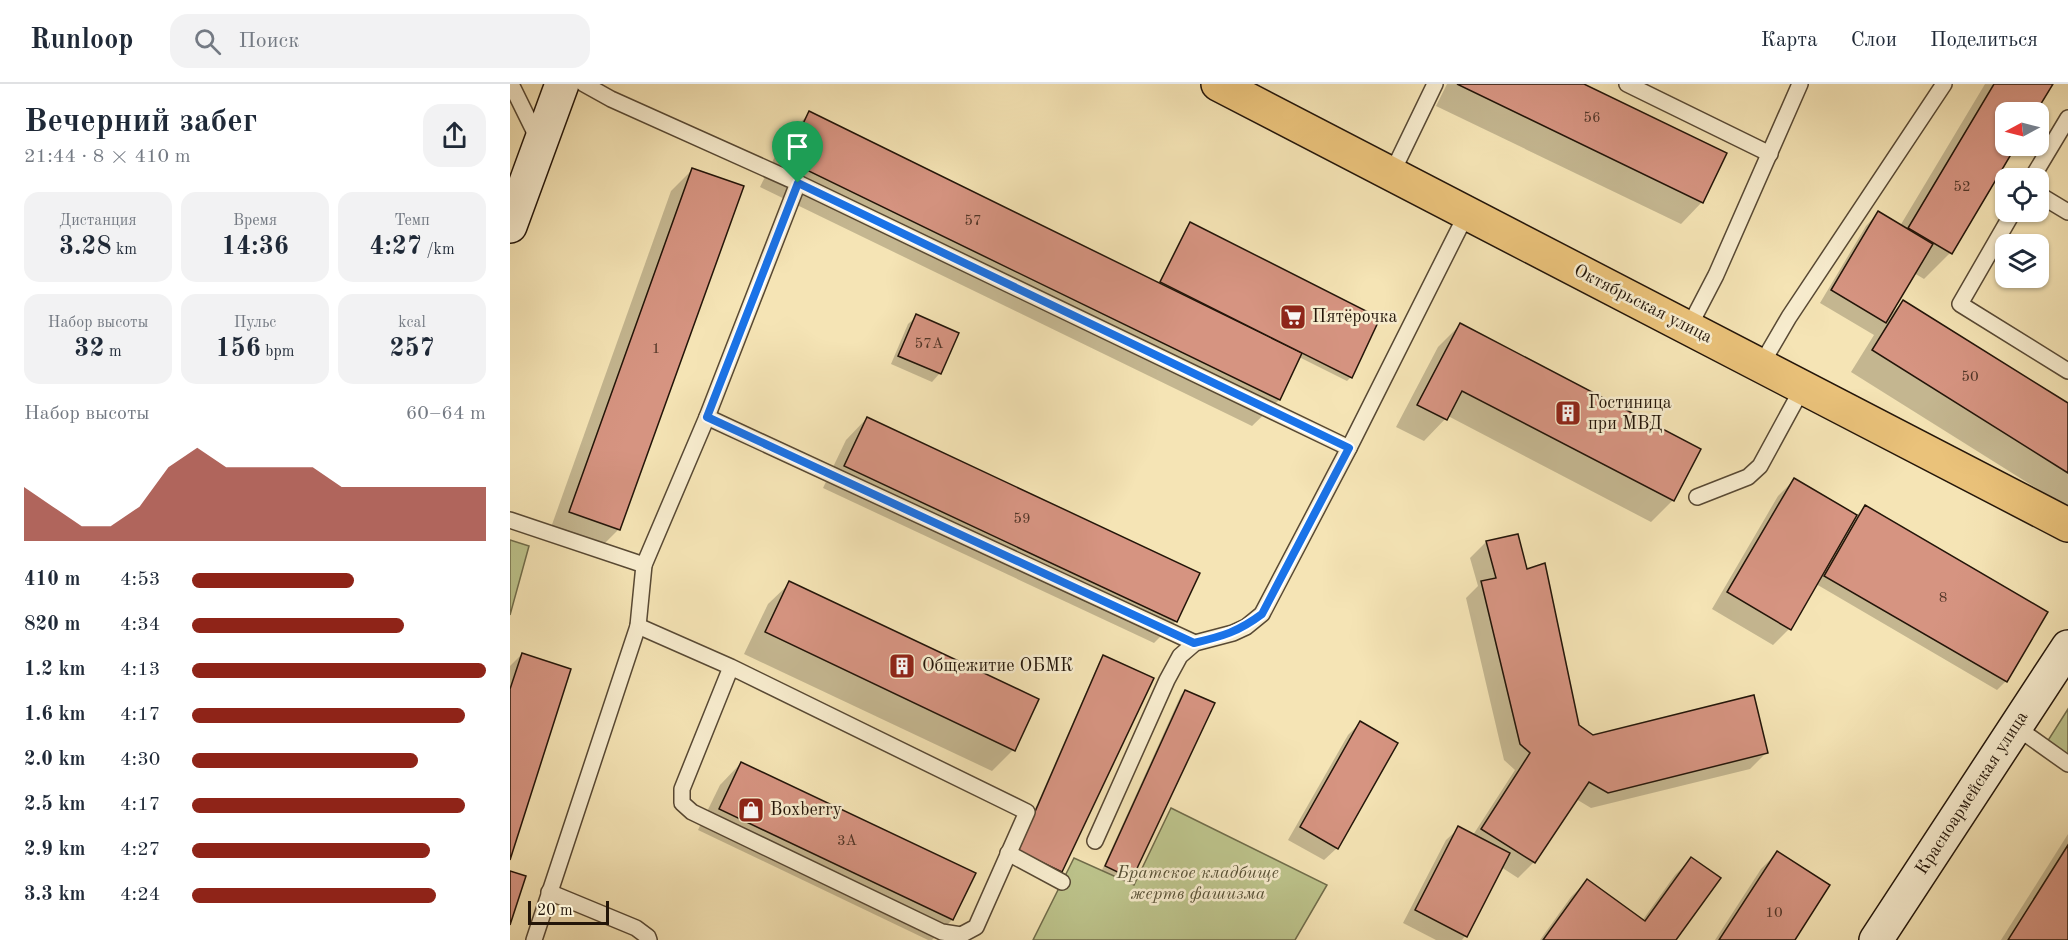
<!DOCTYPE html>
<html lang="ru">
<head>
<meta charset="utf-8">
<style>
	body { margin:0; font-family:"Old Standard TT",serif; background:#f2f2f3; color:#1f2937; height:100vh; display:flex; flex-direction:column; font-size:22px; white-space:nowrap }
	* { box-sizing:border-box; margin:0 }
	p { font-size:20px; color:#747a83 }
	.icon { flex:none; width:33px; height:33px; fill:none; stroke:currentColor; stroke-width:2; stroke-linecap:round; stroke-linejoin:round }
	.map { position:relative; flex:1; overflow:hidden }
	.side { display:flex; flex-direction:column; background:#fff; width:510px }
	.side>* { flex:none }
	.needle { width:39px; rotate:263deg }
	.buttons { position:absolute; left:1485px; top:18px; display:grid; gap:12px }
	.buttons a { display:grid; place-items:center; width:54px; height:54px; border-radius:12px; background:#fff; box-shadow:0 2px 4px #0004; font-size:30px }
	.scale { position:absolute; left:18px; bottom:15px; width:81px; box-sizing:border-box; padding-left:6px; border:3px solid #231509; border-top:0; font-size:16px; line-height:21px; white-space:nowrap; color:#231509; -webkit-text-stroke:4px #f8edcf; paint-order:stroke }
	.pin { position:absolute; display:grid; place-items:center; width:51px; height:51px; color:#fff; margin:-62px -26px; border-radius:50% 50% 50% 0; rotate:-45deg; box-shadow:0 0 6px #0007 }
	.pin .icon { rotate:45deg }
	.round { display:grid; place-items:center; flex:none; width:63px; height:63px; border-radius:18px; background:#f2f2f3 }
	.overview { display:flex; align-items:center; justify-content:space-between; height:102px; padding:0 24px }
	h1 { font-size:33px; font-weight:600; line-height:45px }
	.metrics { display:grid; grid-template-columns:repeat(3,1fr); gap:9px; height:102px; padding:6px 24px }
	.metrics div { display:grid; align-content:center; border-radius:15px; background:#f2f2f3; text-align:center }
	.metrics b { font-size:26px; font-weight:600 }
	.metrics small { font-size:16px; font-weight:400 }
	.metrics p { font-size:16px }
	.chart { height:168px; padding:12px 24px }
	.chart p { display:flex; justify-content:space-between }
	.chart svg { width:100%; height:108px; margin-top:6px; fill:#8f2418; opacity:.7 }
	ul { padding:0 24px; list-style:none; font-size:20px }
	li { display:grid; grid-template-columns:96px 72px 1fr; align-items:center; height:45px }
	li i { height:15px; border-radius:8px; background:#8f2418 }
	header { display:flex; align-items:center; gap:36px; box-sizing:border-box; height:84px; padding:0 30px; background:#fff; border-bottom:2px solid #e0e1e3 }
	header strong { font-size:28px }
	nav { display:flex; gap:33px; margin-inline-start:auto; font-size:21px }
	.search { width:420px; height:54px; background:#f2f2f3; display:flex; align-items:center; gap:15px; box-sizing:border-box; padding:0 21px; border-radius:18px; color:#747a83; font-size:22px }
	main { display:flex; flex:1; min-height:0 }
	.map>svg:first-child { display:block }
	.green { fill:#bdc48c; stroke:#706c4a; stroke-width:1.5 }
	.shadow { fill:#0003 }
	.building { fill:#d69481; stroke:#231509; stroke-width:1.5 }
	.lines { fill:none; stroke-linecap:round; stroke-linejoin:round }
	.lane-casing { stroke:#584934; stroke-width:18 }
	.secondary-casing { stroke:#231509; stroke-width:36 }
	.primary-casing { stroke:#231509; stroke-width:36 }
	.lane { stroke:#f8edcf; stroke-width:15 }
	.secondary { stroke:#f8edcf; stroke-width:33 }
	.primary { stroke:#eac27a; stroke-width:33 }
	.route-casing { stroke:#fff; stroke-width:12 }
	.route { stroke:#1a73e8; stroke-width:8 }
	.labels { text-anchor:middle; dominant-baseline:central; stroke-width:5; stroke-linejoin:round; paint-order:stroke }
	.number-label { font-size:15px; fill:#503527 }
	.street-label { font-size:18px; fill:#231509; stroke:#f8edcf }
	.poi-label { font-size:18px; fill:#231509; stroke:#f8edcf; text-anchor:start }
	.park-label { font-size:18px; font-style:italic; fill:#595237; stroke:#f8edcf }
</style>
</head>
<body>
<header>
<strong>Runloop</strong>
<div class="search"><svg class="icon" aria-label="search" viewBox="0 0 24 24"><circle cx="10" cy="10" r="6"/><path d="M15 15l6 6"/></svg>Поиск</div>
<nav><a>Карта</a><a>Слои</a><a>Поделиться</a></nav>
</header>
<main>
<section class="side">
<div class="overview"><div><h1>Вечерний забег</h1><p>21:44 · 8 × 410 m</p></div><a class="round"><svg class="icon" aria-label="share" viewBox="0 0 24 24"><path d="M12 15V3M7 8l5-5 5 5M5 13v7h14v-7"/></svg></a></div>
<div class="metrics">
<div><p>Дистанция</p><b>3.28<small> km</small></b></div>
<div><p>Время</p><b>14:36</b></div>
<div><p>Темп</p><b>4:27<small> /km</small></b></div>
</div>
<div class="metrics">
<div><p>Набор высоты</p><b>32<small> m</small></b></div>
<div><p>Пульс</p><b>156<small> bpm</small></b></div>
<div><p>kcal</p><b>257</b></div>
</div>
<div class="chart"><p><span>Набор высоты</span>60–64 m</p>
<svg viewBox="0 0 160 44" preserveAspectRatio="none"><path d="M0 44V22L10 30L20 38L30 38L40 30L50 14L60 6L70 14L80 14L90 14L100 14L110 22L120 22L130 22L140 22L150 22L160 22V44z"/></svg>
</div>
<ul>
<li><b>410 m</b>4:53<i style="width:55%"></i></li>
<li><b>820 m</b>4:34<i style="width:72%"></i></li>
<li><b>1.2 km</b>4:13<i style="width:100%"></i></li>
<li><b>1.6 km</b>4:17<i style="width:93%"></i></li>
<li><b>2.0 km</b>4:30<i style="width:77%"></i></li>
<li><b>2.5 km</b>4:17<i style="width:93%"></i></li>
<li><b>2.9 km</b>4:27<i style="width:81%"></i></li>
<li><b>3.3 km</b>4:24<i style="width:83%"></i></li>
</ul>
</section>
<div class="map">
<svg width="1558" height="856" viewBox="0 0 1558 856">
	<rect width="100%" height="100%" fill="#f5e4b5"/>
	<filter id="stains"><feTurbulence type="fractalNoise" baseFrequency=".00333" numOctaves="4"/><feColorMatrix values="0 0 0 0 .2 0 0 0 0 .09 0 0 0 0 .02 0 0 0 .5 -.17"/></filter>
	<radialGradient id="worn" r=".72"><stop offset=".6" stop-color="#630" stop-opacity="0"/><stop offset="1" stop-color="#630" stop-opacity=".3"/></radialGradient>
	<g class="green">
		<path d="M 0,456 L 19,462 L 0,531 Z"/>
		<path d="M 1558,625 L 1558,673 L 1537,658 Z"/>
		<path d="M 661,724 L 817,801 L 785,856 L 523,856 L 564,774 L 624,801 Z"/>
	</g>
	<g class="shadow">
		<path d="M 937,0 L 1070,0 L 1192,118 L 1171,140 L 926,22 Z"/>
		<path d="M 1475,0 L 1542,0 L 1524,28 L 1496,28 L 1496,62 L 1505,62 L 1440,169 L 1414,195 L 1404,189 L 1380,231 L 1393,218 L 1558,321 L 1558,424 L 1341,288 L 1364,251 L 1310,219 L 1356,142 L 1368,129 L 1390,142 Z"/>
		<path d="M 300,29 L 648,200 L 676,144 L 680,140 L 841,293 L 837,297 L 789,273 L 769,316 L 742,342 L 250,103 L 273,56 Z"/>
		<path d="M 183,85 L 109,445 L 87,467 L 39,449 L 161,107 Z"/>
		<path d="M 407,232 L 430,289 L 422,298 L 381,280 L 398,240 Z"/>
		<path d="M 950,241 L 1163,416 L 1141,438 L 938,332 L 914,357 L 886,343 L 928,263 Z"/>
		<path d="M 357,334 L 666,537 L 644,559 L 313,404 L 336,356 Z"/>
		<path d="M 1284,396 L 1346,432 L 1355,423 L 1536,528 L 1496,597 L 1487,606 L 1306,500 L 1279,545 L 1263,561 L 1202,525 L 1268,412 Z"/>
		<path d="M 1007,452 L 1016,487 L 1068,642 L 1083,652 L 1256,669 L 1240,685 L 1081,724 L 1066,715 L 1024,778 L 1008,794 L 991,783 L 955,852 L 952,856 L 926,856 L 893,839 L 936,756 L 949,744 L 963,751 L 1005,686 L 994,676 L 956,514 L 968,502 L 960,474 L 976,458 Z"/>
		<path d="M 280,499 L 503,666 L 482,687 L 234,570 L 258,520 Z"/>
		<path d="M 12,570 L 0,771 L 0,582 Z"/>
		<path d="M 593,573 L 642,595 L 551,788 L 547,791 L 505,771 L 590,576 Z"/>
		<path d="M 675,607 L 621,794 L 617,797 L 592,786 L 671,611 Z"/>
		<path d="M 850,639 L 827,764 L 814,776 L 778,756 L 838,651 Z"/>
		<path d="M 231,679 L 442,836 L 422,856 L 418,856 L 188,746 L 210,701 Z"/>
		<path d="M 1558,750 L 1558,856 L 1491,856 Z"/>
		<path d="M 1267,769 L 1283,856 L 1205,856 L 1251,785 Z"/>
		<path d="M 1181,775 L 1164,856 L 1030,856 L 1061,813 L 1077,797 L 1132,837 L 1165,791 Z"/>
	</g>
	<g class="building">
		<path d="M 947,0 L 1074,0 L 1217,69 L 1193,119 Z"/>
		<path d="M 1484,0 L 1543,0 L 1526,28 L 1496,28 L 1496,62 L 1506,62 L 1442,170 L 1398,144 Z"/>
		<path d="M 299,27 L 792,269 L 770,316 L 276,76 Z"/>
		<path d="M 182,84 L 234,102 L 110,446 L 59,428 Z"/>
		<path d="M 1368,127 L 1423,160 L 1376,239 L 1321,206 Z"/>
		<path d="M 680,138 L 870,234 L 842,294 L 650,198 Z"/>
		<path d="M 1393,216 L 1558,319 L 1558,389 L 1362,266 Z"/>
		<path d="M 406,230 L 449,249 L 431,290 L 388,272 Z"/>
		<path d="M 950,239 L 1191,365 L 1164,417 L 952,307 L 937,336 L 907,321 Z"/>
		<path d="M 357,333 L 690,489 L 667,538 L 334,382 Z"/>
		<path d="M 1284,394 L 1347,431 L 1281,546 L 1217,508 Z"/>
		<path d="M 1355,421 L 1538,528 L 1497,598 L 1314,492 Z"/>
		<path d="M 1008,450 L 1017,485 L 1035,479 L 1069,641 L 1083,651 L 1244,611 L 1258,669 L 1098,709 L 1079,698 L 1025,779 L 971,745 L 1020,669 L 1010,660 L 971,497 L 986,494 L 976,457 Z"/>
		<path d="M 279,497 L 529,615 L 505,667 L 255,548 Z"/>
		<path d="M 12,569 L 61,585 L 0,776 L 0,605 Z"/>
		<path d="M 593,571 L 644,594 L 552,788 L 508,767 Z"/>
		<path d="M 675,606 L 705,619 L 622,795 L 595,782 Z"/>
		<path d="M 850,637 L 888,659 L 828,765 L 790,743 Z"/>
		<path d="M 231,678 L 466,789 L 443,836 L 209,725 Z"/>
		<path d="M 948,742 L 1000,769 L 957,853 L 905,826 Z"/>
		<path d="M 1558,761 L 1558,856 L 1498,856 Z"/>
		<path d="M 1267,767 L 1320,801 L 1285,856 L 1209,856 Z"/>
		<path d="M 1181,773 L 1211,794 L 1166,856 L 1033,856 L 1077,795 L 1135,837 Z"/>
		<path d="M 0,787 L 16,792 L 0,841 Z"/>
	</g>
	<g class="lines">
		<defs>
			<g id="lane">
				<path d="M 1,0 L 29,57"/>
				<path d="M 1117,0 L 1260,70"/>
				<path d="M 882,89 L 925,0"/>
				<path d="M 1522,94 L 1558,34"/>
				<path d="M 288,99 L 839,364 L 957,129"/>
				<path d="M 1528,110 L 1558,128"/>
				<path d="M 1503,128 L 1450,220 L 1558,287"/>
				<path d="M 1179,243 L 1206,191 L 1290,0"/>
				<path d="M 1251,281 L 1279,233 L 1434,0"/>
				<path d="M 197,333 L 685,559"/>
				<path d="M 1187,413 L 1238,393 L 1250,382 L 1293,303"/>
				<path d="M 0,436 L 134,481"/>
				<path d="M 128,542 L 221,583 L 172,705 L 172,719 L 182,728 L 432,848 L 451,851 L 466,843 L 517,728 L 221,583"/>
				<path d="M 1506,643 L 1558,680"/>
				<path d="M 585,757 L 657,596 L 670,572 L 685,559 L 723,549 L 736,543 L 752,530 L 839,364"/>
				<path d="M 498,769 L 552,798"/>
				<path d="M 39,808 L 126,844 L 138,853 L 139,856"/>
				<path d="M 24,856 L 128,542 L 134,481 L 197,333 L 288,99 L 101,15 L 74,0"/>
			</g>
			<g id="secondary">
				<path d="M 0,142 L 52,0"/>
				<path d="M 1366,856 L 1558,563"/>
			</g>
			<path id="primary" d="M 708,0 L 1558,441"/>
		</defs>
		<use href="#lane" class="lane-casing"/>
		<use href="#secondary" class="secondary-casing"/>
		<use href="#primary" class="primary-casing"/>
		<use href="#lane" class="lane"/>
		<use href="#secondary" class="secondary"/>
		<use href="#primary" class="primary"/>
	</g>
	<g class="lines">
		<defs>
			<path id="route" d="M 288,99 L 839,364 L 752,530 C 728,548 713,552 684,559 L 197,333 Z"/>
		</defs>
		<use href="#route" class="route-casing"/>
		<use href="#route" class="route"/>
	</g>
	<defs>
		<symbol id="supermarket-square" viewBox="-11 -11 22 22"><rect x="-9" y="-9" width="18" height="18" rx="4" fill="#8f2418" stroke="#f8edcf"/><path d="M-6-5.5h2.5l.6 2H6L4.5 2H-2.5L-4.4-4H-6ZM-1.5 3.2a1.3 1.3 0 1 0 .1 0ZM3 3.2a1.3 1.3 0 1 0 .1 0Z" fill="#fff"/></symbol>
		<symbol id="building-square" viewBox="-11 -11 22 22"><rect x="-9" y="-9" width="18" height="18" rx="4" fill="#8f2418" stroke="#f8edcf"/><path d="M-4-6H4V6H1V3H-1V6H-4ZM-2.5-4.3h1.7v1.8h-1.7ZM.8-4.3h1.7v1.8H.8ZM-2.5-1h1.7V.8h-1.7ZM.8-1h1.7V.8H.8Z" fill="#fff"/></symbol>
		<symbol id="shop-square" viewBox="-11 -11 22 22"><rect x="-9" y="-9" width="18" height="18" rx="4" fill="#8f2418" stroke="#f8edcf"/><path d="M-5-2.5h2.3a2.7 3.5 0 0 1 5.4 0H5L5.5 6h-11ZM-1.5-2.5h3a1.5 2.3 0 0 0-3 0Z" fill="#fff"/></symbol>
	</defs>
	<g fill-rule="evenodd">
		<use href="#supermarket-square" x="768" y="218" width="30" height="30"/>
		<use href="#building-square" x="1043" y="314" width="30" height="30"/>
		<use href="#building-square" x="377" y="567" width="30" height="30"/>
		<use href="#shop-square" x="226" y="711" width="30" height="30"/>
	</g>
	<g class="labels">
		<g class="number-label">
			<text x="1082" y="34">56</text>
			<text x="1452" y="103">52</text>
			<text x="463" y="137">57</text>
			<text x="419" y="260">57А</text>
			<text x="146" y="265">1</text>
			<text x="1460" y="293">50</text>
			<text x="512" y="435">59</text>
			<text x="1433" y="514">8</text>
			<text x="337" y="757">3А</text>
			<text x="1264" y="829">10</text>
		</g>
		<g class="street-label">
			<text transform="translate(1133 220) rotate(27)">Октябрьская улица</text>
			<text transform="translate(1462 709) rotate(-57)">Красноармейская улица</text>
		</g>
		<g class="poi-label">
			<text x="802" y="233">Пятёрочка</text>
			<text x="1078" y="319">Гостиница<tspan x="1078" dy="21">при МВД</tspan></text>
			<text x="412" y="582">Общежитие ОБМК</text>
			<text x="260" y="726">Boxberry</text>
		</g>
		<g class="park-label">
			<text x="688" y="789">Братское кладбище<tspan x="688" dy="21">жертв фашизма</tspan></text>
		</g>
	</g>
	<rect width="100%" height="100%" filter="url(#stains)"/>
	<rect width="100%" height="100%" fill="url(#worn)"/>
</svg>
<div class="buttons">
<a><svg class="needle" viewBox="-14 -14 28 28"><path d="M0-13l5 13h-10z" fill="#e53935"/><path d="M0 13l5-13h-10z" fill="#747a83"/></svg></a>
<a><svg class="icon" aria-label="locate" viewBox="0 0 24 24"><circle cx="12" cy="12" r="6"/><path d="M12 2v4M12 18v4M2 12h4M18 12h4"/></svg></a>
<a><svg class="icon" aria-label="layers" viewBox="0 0 24 24"><path d="M12 4l9 5-9 5-9-5zM3 14l9 5 9-5"/></svg></a>
</div>
<div class="scale">20 m</div>
<div class="pin" style="left:288px;top:99px;background:#1e9e55"><svg class="icon" aria-label="arrive" viewBox="0 0 24 24"><path d="M6 21V4h12l-3 4 3 4H6"/></svg></div>
</div>
</main>
</body>
</html>
